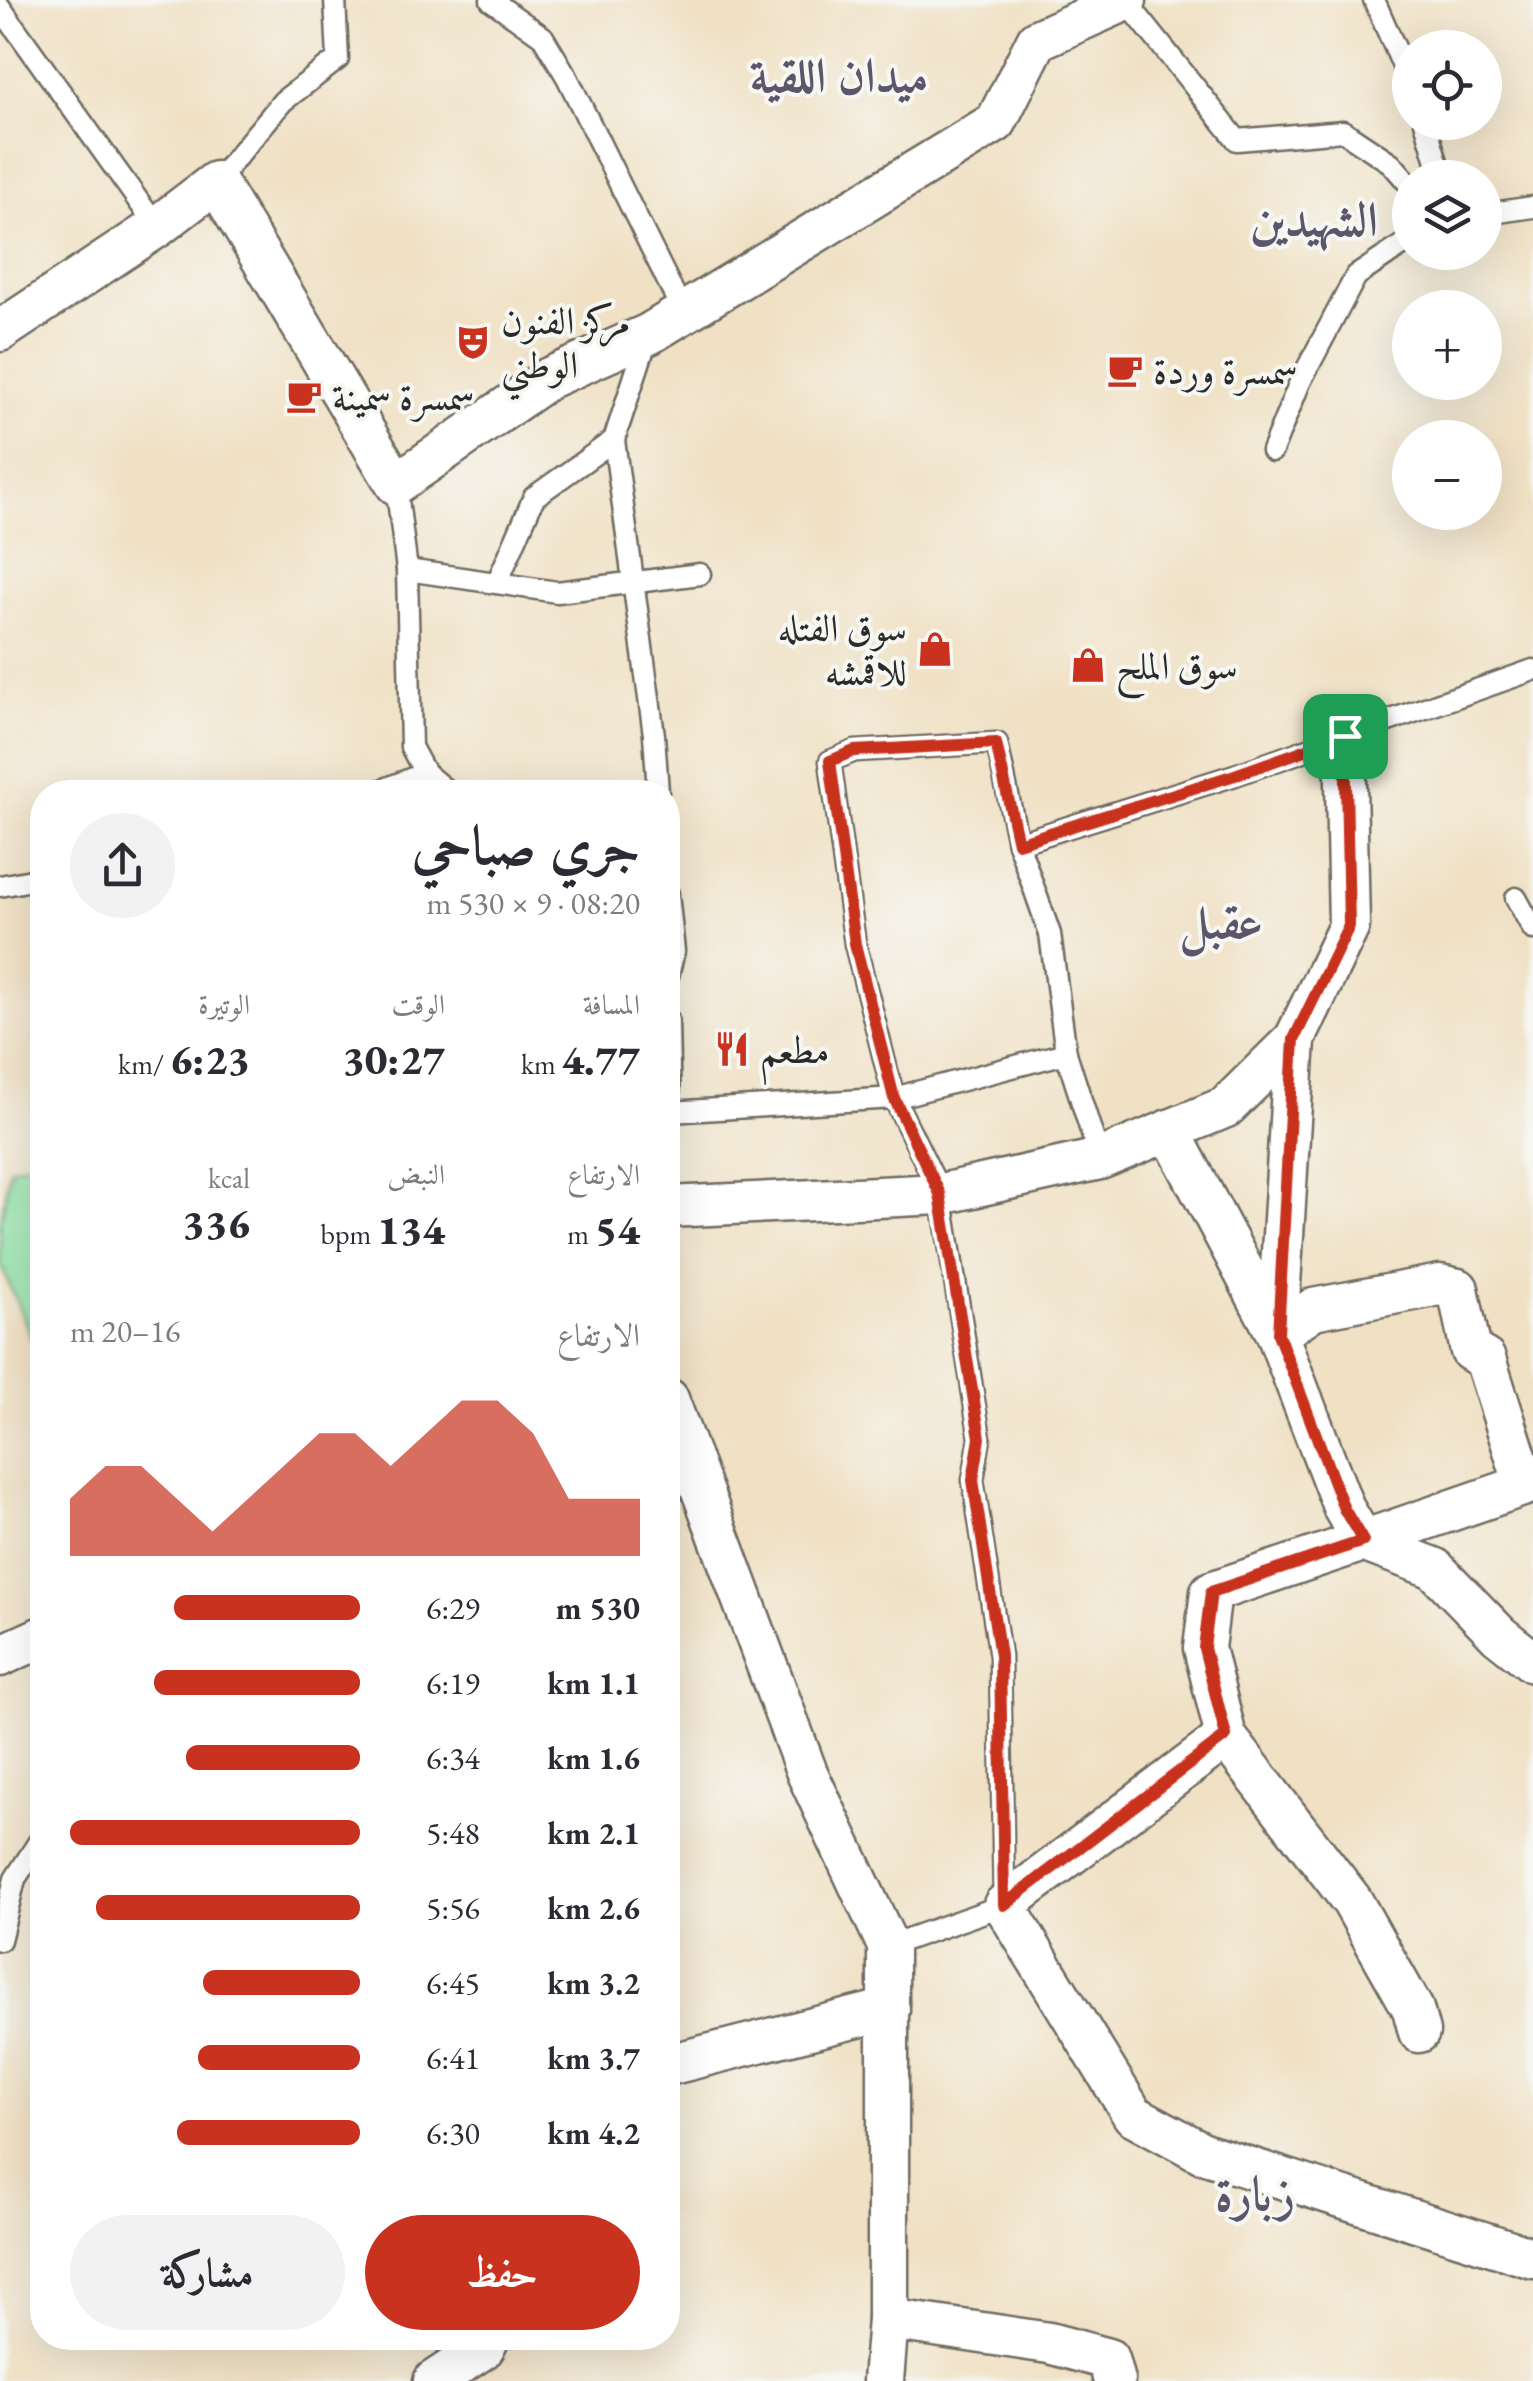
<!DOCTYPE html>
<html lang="ar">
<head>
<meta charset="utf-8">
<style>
	body { margin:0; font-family:"EB Garamond",Amiri,serif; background:#f2f2f3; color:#2b2b33; direction:rtl; height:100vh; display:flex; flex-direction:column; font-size:38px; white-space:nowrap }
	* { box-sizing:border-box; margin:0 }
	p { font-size:32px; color:#7c7c81 }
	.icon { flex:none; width:55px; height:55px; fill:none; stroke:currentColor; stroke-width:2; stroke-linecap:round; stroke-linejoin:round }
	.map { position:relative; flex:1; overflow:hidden; direction:ltr }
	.drawer { position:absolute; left:30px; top:780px; width:650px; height:1570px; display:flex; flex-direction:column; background:#fff; border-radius:40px; box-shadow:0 10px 40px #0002; direction:rtl }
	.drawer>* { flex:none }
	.fabs { position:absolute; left:1392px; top:30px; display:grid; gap:20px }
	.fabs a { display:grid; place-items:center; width:110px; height:110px; border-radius:50%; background:#fff; box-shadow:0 10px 40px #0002; font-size:50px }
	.pin { position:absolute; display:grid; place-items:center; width:85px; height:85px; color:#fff; margin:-42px; border-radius:20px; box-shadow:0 5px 15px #0006 }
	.round { display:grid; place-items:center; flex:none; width:105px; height:105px; border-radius:52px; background:#f2f2f3 }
	.overview { display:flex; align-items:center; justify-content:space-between; height:170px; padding:0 40px }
	h1 { font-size:55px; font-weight:800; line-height:75px }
	.metrics { display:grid; grid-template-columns:repeat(3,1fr); gap:15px; height:170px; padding:10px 40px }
	.metrics div { display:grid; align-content:center }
	.metrics b { font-size:42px; font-weight:800 }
	.metrics small { font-size:28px; font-weight:400 }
	.metrics p { font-size:28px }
	.chart { height:280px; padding:20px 40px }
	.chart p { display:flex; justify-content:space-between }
	.chart svg { width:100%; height:180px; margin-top:10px; fill:#c8321e; opacity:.7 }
	.button { display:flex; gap:20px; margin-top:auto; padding:20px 40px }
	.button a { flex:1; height:115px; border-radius:60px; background:#c8321e; color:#fff; font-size:40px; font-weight:800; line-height:115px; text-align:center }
	.button a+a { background:#f2f2f3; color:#2b2b33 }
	ul { padding:0 40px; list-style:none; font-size:32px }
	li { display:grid; grid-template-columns:160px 120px 1fr; align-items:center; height:75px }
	li i { height:25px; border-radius:12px; background:#c8321e }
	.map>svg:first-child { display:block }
	.green { fill:#8ce1a4; stroke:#5c8668; stroke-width:2.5 }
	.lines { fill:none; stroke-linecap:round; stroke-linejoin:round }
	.service-casing { stroke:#706b61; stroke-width:25 }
	.minor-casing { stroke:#706b61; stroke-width:45 }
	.service { stroke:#fff; stroke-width:20 }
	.minor { stroke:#fff; stroke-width:40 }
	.route-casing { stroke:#fff; stroke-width:20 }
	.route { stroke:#c8321e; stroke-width:12 }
	.labels { text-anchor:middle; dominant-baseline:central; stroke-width:8; stroke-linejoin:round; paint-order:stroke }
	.poi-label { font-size:38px; fill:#2b2b2b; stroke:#f6f6f2; text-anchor:start }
	.district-label { font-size:48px; font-weight:bold; fill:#5c566b; stroke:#f6f6f2 }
</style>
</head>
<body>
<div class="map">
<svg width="1533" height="2381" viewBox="0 0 1533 2381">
	<rect width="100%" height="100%" fill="#f6f6f2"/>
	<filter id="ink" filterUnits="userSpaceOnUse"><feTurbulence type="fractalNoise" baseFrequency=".01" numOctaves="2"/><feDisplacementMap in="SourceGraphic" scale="20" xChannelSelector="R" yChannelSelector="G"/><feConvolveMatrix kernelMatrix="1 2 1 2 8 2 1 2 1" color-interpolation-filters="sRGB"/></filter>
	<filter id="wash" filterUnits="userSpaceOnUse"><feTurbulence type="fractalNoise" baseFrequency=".0048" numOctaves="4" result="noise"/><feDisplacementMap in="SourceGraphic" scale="40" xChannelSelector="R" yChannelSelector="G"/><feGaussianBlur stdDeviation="2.25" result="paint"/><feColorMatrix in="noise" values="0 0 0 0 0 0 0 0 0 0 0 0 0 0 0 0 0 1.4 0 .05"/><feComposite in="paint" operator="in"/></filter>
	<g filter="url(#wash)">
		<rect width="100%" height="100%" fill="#f0e1c5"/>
		<path class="green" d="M 42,1159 L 42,1362 L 0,1263 L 0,1225 L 10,1168 Z"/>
	</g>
	<g filter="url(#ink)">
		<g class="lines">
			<defs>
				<g id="service">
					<path d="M 491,0 L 543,37 L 567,77 L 683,312"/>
					<path d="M 1374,0 L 1410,82"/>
					<path d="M 1126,1 L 1237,140 L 1343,131 L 1391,163 L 1410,185"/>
					<path d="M 0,7 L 157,227"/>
					<path d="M 1425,122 L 1442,178"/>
					<path d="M 216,182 L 283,101 L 338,59 L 335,0"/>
					<path d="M 1485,214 L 1533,207"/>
					<path d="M 614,440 L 654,735 L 658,792"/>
					<path d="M 1272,451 L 1300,382 L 1356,276 L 1410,240"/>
					<path d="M 407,570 L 557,592 L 700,574"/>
					<path d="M 497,583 L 534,497 L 614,440 L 648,336"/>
					<path d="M 425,773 L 448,792"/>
					<path d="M 377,792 L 425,773 L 411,747 L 407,570 L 396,484"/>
					<path d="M 1018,843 L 1050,934 L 1066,1053 L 1100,1159"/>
					<path d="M 0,886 L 42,878"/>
					<path d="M 668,894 L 674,951 L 668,976"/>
					<path d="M 1516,898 L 1533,929"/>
					<path d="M 668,1020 L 670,1112"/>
					<path d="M 668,1123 L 670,1112 L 894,1098 L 1066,1053"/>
					<path d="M 0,1940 L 15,1879 L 42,1837"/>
					<path d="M 888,1946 L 1004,1905 L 1000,1656 L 973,1480 L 980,1438 L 941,1194 L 894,1098 L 855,944 L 830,761 L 855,751 L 997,743 L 1018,843 L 1235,775 L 1533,670"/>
				</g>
				<g id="minor">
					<path d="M 0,331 L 157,227 L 216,182 L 396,484 L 549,378 L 649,334 L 996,122 L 1037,40 L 1126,0"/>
					<path d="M 1169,1130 L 1277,1334 L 1344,1509 L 1363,1541 L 1211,1592 L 1204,1648 L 1226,1737 L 1352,1901 L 1413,2009 L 1419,2032"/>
					<path d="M 668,1207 L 941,1194 L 1100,1159 L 1226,1107 L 1295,1039 L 1349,926 L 1345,736"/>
					<path d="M 1277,1334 L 1313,1309 L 1440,1285 L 1458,1289 L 1471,1351 L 1485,1359 L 1525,1485"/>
					<path d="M 1277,1334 L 1295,1039"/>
					<path d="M 668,1399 L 807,1773 L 888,1946 L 888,2319 L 883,2381"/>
					<path d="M 1363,1541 L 1434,1568 L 1499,1635 L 1533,1662"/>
					<path d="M 1363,1541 L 1525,1485 L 1533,1477"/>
					<path d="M 0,1656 L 42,1637"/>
					<path d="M 1226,1737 L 1004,1905 L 1133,2115 L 1203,2153 L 1533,2258"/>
					<path d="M 668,2065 L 889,2009"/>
					<path d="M 888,2319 L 1049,2343 L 1108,2359 L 1114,2381"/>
					<path d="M 434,2381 L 484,2348 L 489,2338"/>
				</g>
			</defs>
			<use href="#service" class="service-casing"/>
			<use href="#minor" class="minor-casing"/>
			<use href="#service" class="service"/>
			<use href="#minor" class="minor"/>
		</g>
	</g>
	<g class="lines" filter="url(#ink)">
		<defs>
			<path id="route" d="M 1345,736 L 1349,926 L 1294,1039 L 1278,1334 L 1344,1509 L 1363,1541 L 1211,1592 L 1204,1648 L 1226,1736 L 1004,1905 L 1000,1656 L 973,1480 L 980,1438 L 940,1194 L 894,1098 L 855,944 L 830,761 L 854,751 L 996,743 L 1018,843 L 1235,775 Z"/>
		</defs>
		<use href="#route" class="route-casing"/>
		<use href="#route" class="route"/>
	</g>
	<defs>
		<symbol id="theatre-bare" viewBox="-9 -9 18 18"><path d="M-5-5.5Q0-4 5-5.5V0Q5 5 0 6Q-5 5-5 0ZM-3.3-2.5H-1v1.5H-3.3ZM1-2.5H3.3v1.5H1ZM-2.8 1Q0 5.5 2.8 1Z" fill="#c8321e" stroke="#f6f6f2" stroke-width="2.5" paint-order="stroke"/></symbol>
		<symbol id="cafe-bare" viewBox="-9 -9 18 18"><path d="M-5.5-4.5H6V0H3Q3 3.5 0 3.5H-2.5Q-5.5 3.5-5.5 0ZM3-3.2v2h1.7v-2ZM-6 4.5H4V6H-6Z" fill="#c8321e" stroke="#f6f6f2" stroke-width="2.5" paint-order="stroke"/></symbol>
		<symbol id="shop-bare" viewBox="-9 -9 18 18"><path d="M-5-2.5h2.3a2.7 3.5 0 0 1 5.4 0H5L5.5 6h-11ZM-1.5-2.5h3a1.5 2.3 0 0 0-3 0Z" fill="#c8321e" stroke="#f6f6f2" stroke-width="2.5" paint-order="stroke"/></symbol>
		<symbol id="restaurant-bare" viewBox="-9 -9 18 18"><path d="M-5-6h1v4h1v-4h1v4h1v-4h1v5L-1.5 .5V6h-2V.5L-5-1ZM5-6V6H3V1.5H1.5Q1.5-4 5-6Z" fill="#c8321e" stroke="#f6f6f2" stroke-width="2.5" paint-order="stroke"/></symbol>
	</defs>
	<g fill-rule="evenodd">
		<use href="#theatre-bare" x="448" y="317" width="50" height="50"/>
		<use href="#cafe-bare" x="1100" y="345" width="50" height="50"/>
		<use href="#cafe-bare" x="279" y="371" width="50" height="50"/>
		<use href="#shop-bare" x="910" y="624" width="50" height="50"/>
		<use href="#shop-bare" x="1063" y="640" width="50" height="50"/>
		<use href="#restaurant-bare" x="707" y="1024" width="50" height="50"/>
	</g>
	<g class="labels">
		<g class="poi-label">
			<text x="501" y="320">مركز الفنون<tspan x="501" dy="44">الوطني</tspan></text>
			<text x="1153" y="370">سمسرة وردة</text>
			<text x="332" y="396">سمسرة سمينة</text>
			<text x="907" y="627" text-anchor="end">سوق الفتله<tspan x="907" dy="44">للاقمشه</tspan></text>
			<text x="1116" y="665">سوق الملح</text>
			<text x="760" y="1049">مطعم</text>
		</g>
		<g class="district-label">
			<text x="839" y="75">ميدان اللقية</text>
			<text x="1314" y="219">الشهيدين</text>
			<text x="1221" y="921">عقبل</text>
			<text x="1255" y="2193">زبارة</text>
		</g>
	</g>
</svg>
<div class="fabs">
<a><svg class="icon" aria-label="locate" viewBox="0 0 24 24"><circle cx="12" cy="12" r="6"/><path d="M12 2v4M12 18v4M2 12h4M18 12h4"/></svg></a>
<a><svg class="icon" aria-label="layers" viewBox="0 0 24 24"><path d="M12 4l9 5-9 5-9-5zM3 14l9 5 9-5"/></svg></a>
<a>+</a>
<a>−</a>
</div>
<div class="pin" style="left:1345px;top:736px;background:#1e9e55"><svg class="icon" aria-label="arrive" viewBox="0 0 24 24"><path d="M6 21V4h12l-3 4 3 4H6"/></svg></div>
<section class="drawer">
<div class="overview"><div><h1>جري صباحي</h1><p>08:20 · 9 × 530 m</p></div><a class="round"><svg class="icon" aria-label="share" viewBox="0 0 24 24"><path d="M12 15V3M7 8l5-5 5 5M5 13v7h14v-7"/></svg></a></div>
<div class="metrics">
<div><p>المسافة</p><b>4.77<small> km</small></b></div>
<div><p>الوقت</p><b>30:27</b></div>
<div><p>الوتيرة</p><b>6:23<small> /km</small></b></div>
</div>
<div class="metrics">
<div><p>الارتفاع</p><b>54<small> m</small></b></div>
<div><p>النبض</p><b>134<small> bpm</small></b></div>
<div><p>kcal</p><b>336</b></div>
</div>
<div class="chart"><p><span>الارتفاع</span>16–20 m</p>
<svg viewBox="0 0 160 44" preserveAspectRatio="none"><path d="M0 44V30L10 22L20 22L30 30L40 38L50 30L60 22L70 14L80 14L90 22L100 14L110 6L120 6L130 14L140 30L150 30L160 30V44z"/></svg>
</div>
<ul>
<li><b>530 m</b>6:29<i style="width:64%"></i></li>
<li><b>1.1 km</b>6:19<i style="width:71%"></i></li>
<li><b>1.6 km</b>6:34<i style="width:60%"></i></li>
<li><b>2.1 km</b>5:48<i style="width:100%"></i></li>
<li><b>2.6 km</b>5:56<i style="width:91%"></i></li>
<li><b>3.2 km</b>6:45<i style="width:54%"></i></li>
<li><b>3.7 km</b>6:41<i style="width:56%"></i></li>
<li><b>4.2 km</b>6:30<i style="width:63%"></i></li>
</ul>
<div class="button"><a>حفظ</a><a>مشاركة</a></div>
</section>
</div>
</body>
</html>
